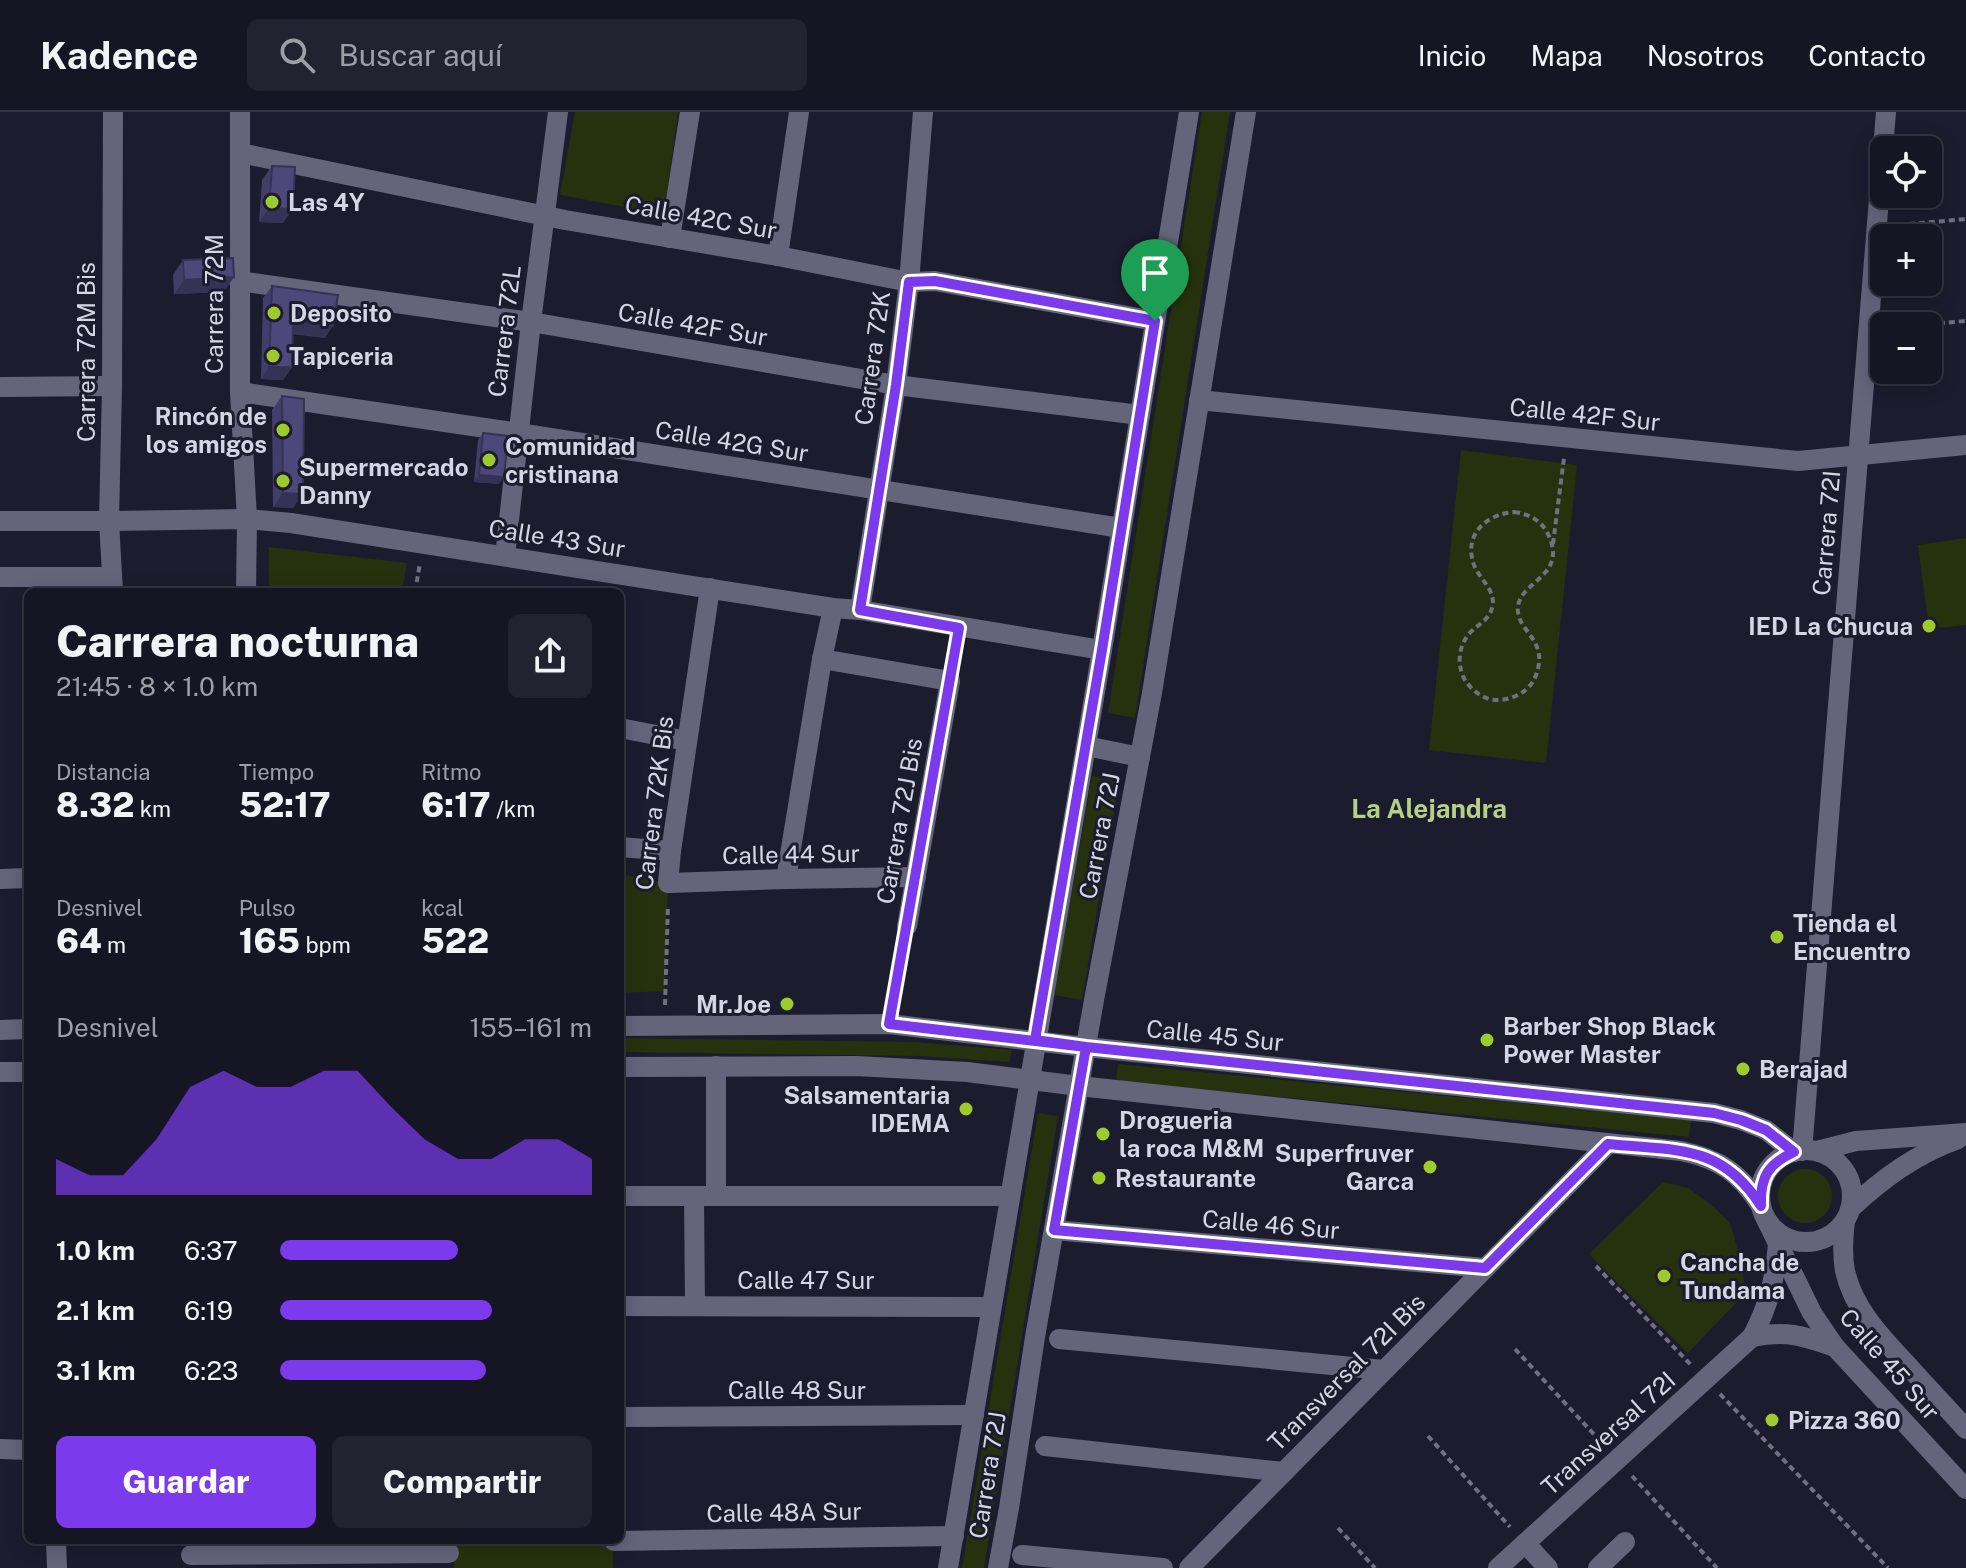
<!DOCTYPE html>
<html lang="es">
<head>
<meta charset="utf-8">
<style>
	body { margin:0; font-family:"Public Sans",sans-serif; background:#222230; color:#f1f3f6; height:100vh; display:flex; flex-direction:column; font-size:30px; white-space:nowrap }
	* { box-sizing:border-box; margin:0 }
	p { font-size:26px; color:#9d9fa6 }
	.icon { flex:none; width:44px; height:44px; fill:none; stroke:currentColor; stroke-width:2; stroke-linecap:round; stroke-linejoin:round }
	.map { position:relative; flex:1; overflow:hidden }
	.panel { position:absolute; left:24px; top:476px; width:600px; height:956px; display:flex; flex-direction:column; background:#151523; border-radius:12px; box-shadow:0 4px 20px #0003,0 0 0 2px #343441 }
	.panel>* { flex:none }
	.fabs { position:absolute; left:1870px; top:24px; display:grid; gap:16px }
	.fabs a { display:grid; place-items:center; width:72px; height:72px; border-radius:12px; background:#151523; box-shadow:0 4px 20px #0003,0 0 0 2px #343441; font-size:40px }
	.pin { position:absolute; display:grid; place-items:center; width:68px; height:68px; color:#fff; margin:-82px -34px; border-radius:50% 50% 50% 0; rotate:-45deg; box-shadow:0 0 8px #0007 }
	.pin .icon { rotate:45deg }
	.round { display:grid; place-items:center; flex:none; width:84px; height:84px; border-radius:12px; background:#222230 }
	.headline { display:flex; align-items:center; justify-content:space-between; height:136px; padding:0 32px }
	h1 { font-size:44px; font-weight:800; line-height:60px }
	.figures { display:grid; grid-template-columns:repeat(3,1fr); gap:12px; height:136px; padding:8px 32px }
	.figures div { display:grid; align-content:center }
	.figures b { font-size:34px; font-weight:800 }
	.figures small { font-size:22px; font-weight:400 }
	.figures p { font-size:22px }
	.chart { height:224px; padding:16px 32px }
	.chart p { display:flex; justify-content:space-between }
	.chart svg { width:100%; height:144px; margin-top:8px; fill:#7c3aed; opacity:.7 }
	.primary-button { display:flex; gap:16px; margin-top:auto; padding:16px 32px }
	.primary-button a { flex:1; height:92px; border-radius:12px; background:#7c3aed; color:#fff; font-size:32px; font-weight:800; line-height:92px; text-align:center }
	.primary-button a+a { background:#222230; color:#f1f3f6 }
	ul { padding:0 32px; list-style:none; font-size:26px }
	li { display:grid; grid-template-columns:128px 96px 1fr; align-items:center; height:60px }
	li i { height:20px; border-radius:10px; background:#7c3aed }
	header { display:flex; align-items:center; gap:48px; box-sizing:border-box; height:112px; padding:0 40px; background:#151523; border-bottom:2px solid #343441 }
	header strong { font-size:38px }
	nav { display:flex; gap:44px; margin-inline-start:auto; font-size:28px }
	.search { width:560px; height:72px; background:#222230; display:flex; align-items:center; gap:20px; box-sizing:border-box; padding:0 28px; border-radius:12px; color:#9d9fa6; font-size:30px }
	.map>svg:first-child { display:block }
	.green { fill:#26320d }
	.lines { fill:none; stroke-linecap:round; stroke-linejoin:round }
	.path { stroke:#707081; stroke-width:4; stroke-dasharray:6 4; stroke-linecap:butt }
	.minor { stroke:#64647b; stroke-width:20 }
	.wall { fill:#413f69 }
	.shaded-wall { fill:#353355 }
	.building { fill:#4c497a; stroke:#353355; stroke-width:2 }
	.route-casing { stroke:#fff; stroke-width:16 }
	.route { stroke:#7c3aed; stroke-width:10 }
	.poi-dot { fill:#9eca2e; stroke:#1c1c2f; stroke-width:3 }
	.labels { text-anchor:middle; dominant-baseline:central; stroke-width:6; stroke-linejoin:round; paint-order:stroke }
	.poi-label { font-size:24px; font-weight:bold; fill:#d5d5e3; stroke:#1c1c2f; text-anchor:start }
	.street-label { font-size:24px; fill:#d5d5e3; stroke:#1c1c2f }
	.neighbourhood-label { font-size:26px; font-weight:bold; fill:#b6d088; stroke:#1c1c2f }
</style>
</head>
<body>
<header>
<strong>Kadence</strong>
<div class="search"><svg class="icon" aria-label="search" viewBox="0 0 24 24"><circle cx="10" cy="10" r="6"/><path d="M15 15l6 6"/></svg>Buscar aquí</div>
<nav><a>Inicio</a><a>Mapa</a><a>Nosotros</a><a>Contacto</a></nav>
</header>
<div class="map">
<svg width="1966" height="1456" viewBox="0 0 1966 1456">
	<rect width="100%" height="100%" fill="#1c1c2f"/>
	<g class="green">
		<path d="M 575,0 L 678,0 L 664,102 L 560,83 Z"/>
		<path d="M 1202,0 L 1230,0 L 1135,606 L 1108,601 Z"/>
		<path d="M 1461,338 L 1577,353 L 1546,651 L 1429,638 Z"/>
		<path d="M 1966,426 L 1966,513 L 1929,517 L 1918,433 Z"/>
		<path d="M 269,435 L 407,451 L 402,480 L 269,480 Z"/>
		<path d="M 1092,664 L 1119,669 L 1082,888 L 1054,883 Z"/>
		<path d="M 620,762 L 668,771 L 665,879 L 620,881 Z"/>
		<path d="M 620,926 L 915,930 L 1012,938 L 1009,950 L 920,944 L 620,940 Z"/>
		<path d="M 1118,952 L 1691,1008 L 1689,1025 L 1116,969 Z"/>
		<path d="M 1038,1001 L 1058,1004 L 984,1456 L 962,1456 Z"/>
		<circle cx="1805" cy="1084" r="27"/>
		<path d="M 1663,1070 L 1688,1076 L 1712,1093 L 1730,1111 L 1743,1155 L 1744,1175 L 1734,1193 L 1688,1241 L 1589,1142 Z"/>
		<rect x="454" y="1428" width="159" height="28"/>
	</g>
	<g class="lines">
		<g class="path">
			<path d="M 1899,113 L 1966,107"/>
			<path d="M 1909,214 L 1966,209"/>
			<path d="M 1514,400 C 1529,402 1541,408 1548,422 C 1568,464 1522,468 1518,494 C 1515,519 1548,526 1537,560 C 1535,568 1530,575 1523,580 C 1514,586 1500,590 1489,587 C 1479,584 1470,576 1465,568 C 1457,554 1458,536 1468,523 C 1476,513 1489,509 1492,496 C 1497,479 1480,468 1474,453 C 1463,423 1486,402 1514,400 Z"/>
			<path d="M 1553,432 L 1564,346"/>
			<path d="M 415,480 L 420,451"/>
			<path d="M 893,890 L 903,835"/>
			<path d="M 665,893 L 668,793"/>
			<path d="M 1596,1154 L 1691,1253"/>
			<path d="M 1515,1237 L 1602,1331"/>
			<path d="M 1720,1282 L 1888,1456"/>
			<path d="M 1428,1324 L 1510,1415"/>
			<path d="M 1632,1364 L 1717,1456"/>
			<path d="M 1338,1416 L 1375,1456"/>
		</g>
		<g class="minor">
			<path d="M 240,0 L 240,280 L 247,407 L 246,480"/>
			<path d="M 240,41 L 565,108 L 778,144 L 909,170 L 935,169 L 1155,209"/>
			<path d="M 670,126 L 690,0"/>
			<path d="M 778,144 L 799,0"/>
			<path d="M 239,169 L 531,210 L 896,273 L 1140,303"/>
			<path d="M 0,275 L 112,274"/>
			<path d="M 240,280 L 519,321 L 1121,416"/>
			<path d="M 1199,288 L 1798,349 L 1966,333"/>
			<path d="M 0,409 L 109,409 L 247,407 L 291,411 L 833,496 L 860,498 L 1102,538"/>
			<path d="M 505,444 L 531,210 L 558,0"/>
			<path d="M 0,465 L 112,465"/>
			<path d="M 710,476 L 671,739 L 668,771 L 786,767 L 916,765"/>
			<path d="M 113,480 L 109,409 L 112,274 L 113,0"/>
			<path d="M 860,498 L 896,273 L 909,170 L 923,0"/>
			<path d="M 822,547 L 950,569 L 907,814"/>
			<path d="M 620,616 L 687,629"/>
			<path d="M 1086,634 L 1140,645"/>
			<path d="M 620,735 L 671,739"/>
			<path d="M 0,767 L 28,766"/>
			<path d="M 786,767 L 822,547 L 833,496"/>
			<path d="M 620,914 L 889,912 L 1086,935 L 1714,1001 L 1741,1008 L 1766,1018 L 1794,1040"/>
			<path d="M 0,918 L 28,917"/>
			<path d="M 716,954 L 716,1084"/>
			<path d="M 620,955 L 856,954 L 967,960 L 1079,974 L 1681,1039 C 1720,1047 1740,1061 1761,1094"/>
			<path d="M 0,960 L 28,960"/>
			<circle cx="1806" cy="1084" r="46"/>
			<path d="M 1802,1039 L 1886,0"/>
			<path d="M 1817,1039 L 1856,1029 L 1966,1021"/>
			<path d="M 620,1084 L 1009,1084"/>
			<path d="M 694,1084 L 695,1194"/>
			<path d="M 1851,1096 C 1883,1066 1916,1042 1958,1027"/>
			<path d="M 1767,1109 L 1812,1201 L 1835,1235 L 1966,1377"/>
			<path d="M 1845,1109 C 1843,1126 1842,1143 1845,1159 C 1854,1199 1884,1228 1911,1257 C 1929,1277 1948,1297 1966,1317"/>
			<path d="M 1054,1118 L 1485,1156"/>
			<path d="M 620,1194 L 991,1195"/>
			<path d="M 1752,1225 C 1786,1218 1804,1224 1835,1235"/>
			<path d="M 1059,1227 L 1384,1258"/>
			<path d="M 620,1305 L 974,1303"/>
			<path d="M 1045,1334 L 1284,1360"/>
			<path d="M 0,1337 L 28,1338"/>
			<path d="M 56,1428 L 57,1456"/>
			<path d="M 614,1429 L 954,1424"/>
			<path d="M 1525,1431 L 1548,1456"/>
			<path d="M 191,1443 L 449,1441"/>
			<path d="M 1022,1443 L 1163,1456"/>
			<path d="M 948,1456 L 1102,538 L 1189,0"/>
			<path d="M 998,1456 L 1009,1396 L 1035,1225 L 1094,888 L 1152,581 L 1246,0"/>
			<path d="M 1189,1456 L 1608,1032"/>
			<path d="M 1498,1456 L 1752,1225 C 1769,1193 1775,1167 1778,1132"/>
			<path d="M 1598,1456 L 1625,1430"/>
		</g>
	</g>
	<g class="wall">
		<path d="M 272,54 L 283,111 L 259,110 L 262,68 Z"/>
		<path d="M 183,148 L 224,180 L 174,182 L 173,163 Z"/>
		<path d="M 272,174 L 325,226 L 293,222 L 292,255 L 283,268 L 261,267 L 263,186 Z"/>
		<path d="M 282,284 L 293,396 L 273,395 L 272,298 Z"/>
		<path d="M 483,321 L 499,372 L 474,370 L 478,328 Z"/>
	</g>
	<g class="shaded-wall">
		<path d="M 269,96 L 293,97 L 283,111 L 259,110 Z"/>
		<path d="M 234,165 L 224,180 L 174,182 L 184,168 Z"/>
		<path d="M 293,208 L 333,214 L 325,226 L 285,220 Z"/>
		<path d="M 269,255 L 292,255 L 283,268 L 261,267 Z"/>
		<path d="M 479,363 L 504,365 L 499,372 L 474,370 Z"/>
		<path d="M 283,381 L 303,382 L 293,396 L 273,395 Z"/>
	</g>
	<g class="building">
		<path d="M 272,54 L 295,55 L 293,97 L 269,96 Z"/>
		<path d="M 233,146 L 234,165 L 184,168 L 183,148 Z"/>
		<path d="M 272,174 L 338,183 L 333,214 L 293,208 L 292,255 L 269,255 Z"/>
		<path d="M 282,284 L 304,287 L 303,382 L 283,381 Z"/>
		<path d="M 483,321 L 508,324 L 504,365 L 479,363 Z"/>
	</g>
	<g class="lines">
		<defs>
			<path id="route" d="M 1155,209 L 1102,538 L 1035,928 L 1086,935 L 1054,1118 L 1485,1156 L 1608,1032 C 1675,1039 1721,1031 1761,1094 C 1760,1065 1768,1052 1794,1040 L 1766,1018 L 1741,1008 L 1714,1001 L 1086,935 L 889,912 L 959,516 L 860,498 L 896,273 L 909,170 L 935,169 L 1155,209"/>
		</defs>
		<use href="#route" class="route-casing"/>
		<use href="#route" class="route"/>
	</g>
	<g class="poi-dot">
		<circle cx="272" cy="90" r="8"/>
		<circle cx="274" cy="201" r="8"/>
		<circle cx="273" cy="244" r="8"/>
		<circle cx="283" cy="318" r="8"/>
		<circle cx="489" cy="348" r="8"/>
		<circle cx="283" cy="369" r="8"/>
		<circle cx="1929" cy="514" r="8"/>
		<circle cx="1777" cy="825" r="8"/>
		<circle cx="787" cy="892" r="8"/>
		<circle cx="1487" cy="928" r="8"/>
		<circle cx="1743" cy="957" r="8"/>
		<circle cx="966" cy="997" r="8"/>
		<circle cx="1103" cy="1022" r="8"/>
		<circle cx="1430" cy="1055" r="8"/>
		<circle cx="1099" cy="1066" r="8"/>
		<circle cx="1664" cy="1164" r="8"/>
		<circle cx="1772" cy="1308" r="8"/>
	</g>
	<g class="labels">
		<g class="poi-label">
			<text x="288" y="90">Las 4Y</text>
			<text x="290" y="201">Deposito</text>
			<text x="289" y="244">Tapiceria</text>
			<text x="267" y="304" text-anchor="end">Rincón de<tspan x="267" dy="28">los amigos</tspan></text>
			<text x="505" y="334">Comunidad<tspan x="505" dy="28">cristinana</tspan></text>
			<text x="299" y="355">Supermercado<tspan x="299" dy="28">Danny</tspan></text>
			<text x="1913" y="514" text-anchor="end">IED La Chucua</text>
			<text x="1793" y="811">Tienda el<tspan x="1793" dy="28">Encuentro</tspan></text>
			<text x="771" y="892" text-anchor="end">Mr.Joe</text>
			<text x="1503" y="914">Barber Shop Black<tspan x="1503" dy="28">Power Master</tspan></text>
			<text x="1759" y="957">Berajad</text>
			<text x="950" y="983" text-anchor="end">Salsamentaria<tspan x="950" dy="28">IDEMA</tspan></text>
			<text x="1119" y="1008">Drogueria<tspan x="1119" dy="28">la roca M&amp;M</tspan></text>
			<text x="1414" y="1041" text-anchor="end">Superfruver<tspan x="1414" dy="28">Garca</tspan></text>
			<text x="1115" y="1066">Restaurante</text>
			<text x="1680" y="1150">Cancha de<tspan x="1680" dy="28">Tundama</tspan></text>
			<text x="1788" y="1308">Pizza 360</text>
		</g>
		<g class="street-label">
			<text transform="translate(701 105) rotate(10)">Calle 42C Sur</text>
			<text transform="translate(214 192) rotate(-90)">Carrera 72M</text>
			<text transform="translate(693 212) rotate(10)">Calle 42F Sur</text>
			<text transform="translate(504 219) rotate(-83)">Carrera 72L</text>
			<text transform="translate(86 240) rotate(-90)">Carrera 72M Bis</text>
			<text transform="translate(872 246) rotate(-82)">Carrera 72K</text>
			<text transform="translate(1585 302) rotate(6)">Calle 42F Sur</text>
			<text transform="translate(732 329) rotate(9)">Calle 42G Sur</text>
			<text transform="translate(1826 421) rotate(-85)">Carrera 72I</text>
			<text transform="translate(557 426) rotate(9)">Calle 43 Sur</text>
			<text transform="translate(654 691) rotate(-83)">Carrera 72K Bis</text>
			<text transform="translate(899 709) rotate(-80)">Carrera 72J Bis</text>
			<text transform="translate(1099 724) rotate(-79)">Carrera 72J</text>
			<text transform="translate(791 742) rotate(-1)">Calle 44 Sur</text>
			<text transform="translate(1215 923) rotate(6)">Calle 45 Sur</text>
			<text transform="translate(1271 1112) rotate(5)">Calle 46 Sur</text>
			<text x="806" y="1168">Calle 47 Sur</text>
			<text transform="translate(1890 1252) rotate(49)">Calle 45 Sur</text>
			<text transform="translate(1346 1260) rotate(-45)">Transversal 72I Bis</text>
			<text x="797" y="1278">Calle 48 Sur</text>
			<text transform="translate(1608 1321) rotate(-42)">Transversal 72I</text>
			<text transform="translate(987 1363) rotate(-81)">Carrera 72J</text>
			<text transform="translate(784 1400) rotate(-1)">Calle 48A Sur</text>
		</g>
		<g class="neighbourhood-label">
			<text x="1429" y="696">La Alejandra</text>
		</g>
	</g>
</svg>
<div class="fabs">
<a><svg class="icon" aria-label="locate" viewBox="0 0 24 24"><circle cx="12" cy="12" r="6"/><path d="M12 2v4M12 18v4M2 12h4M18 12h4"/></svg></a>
<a>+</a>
<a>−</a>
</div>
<div class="pin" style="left:1155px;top:209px;background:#1e9e55"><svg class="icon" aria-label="arrive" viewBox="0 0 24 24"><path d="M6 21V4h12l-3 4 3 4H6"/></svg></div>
<section class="panel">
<div class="headline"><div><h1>Carrera nocturna</h1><p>21:45 · 8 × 1.0 km</p></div><a class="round"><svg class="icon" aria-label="share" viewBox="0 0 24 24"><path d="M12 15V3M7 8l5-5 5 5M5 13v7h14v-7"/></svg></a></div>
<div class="figures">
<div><p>Distancia</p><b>8.32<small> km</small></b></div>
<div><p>Tiempo</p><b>52:17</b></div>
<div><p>Ritmo</p><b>6:17<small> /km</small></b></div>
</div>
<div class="figures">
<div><p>Desnivel</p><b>64<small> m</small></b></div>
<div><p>Pulso</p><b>165<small> bpm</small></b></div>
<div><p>kcal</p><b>522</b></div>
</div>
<div class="chart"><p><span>Desnivel</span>155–161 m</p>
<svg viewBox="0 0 160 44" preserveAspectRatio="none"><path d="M0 44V33L10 38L20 38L30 27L40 11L50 6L60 11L70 11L80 6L90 6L100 17L110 27L120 33L130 33L140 27L150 27L160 33V44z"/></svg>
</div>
<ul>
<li><b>1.0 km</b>6:37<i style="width:57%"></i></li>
<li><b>2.1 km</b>6:19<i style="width:68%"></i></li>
<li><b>3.1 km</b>6:23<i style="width:66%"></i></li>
</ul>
<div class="primary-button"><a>Guardar</a><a>Compartir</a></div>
</section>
</div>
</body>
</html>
